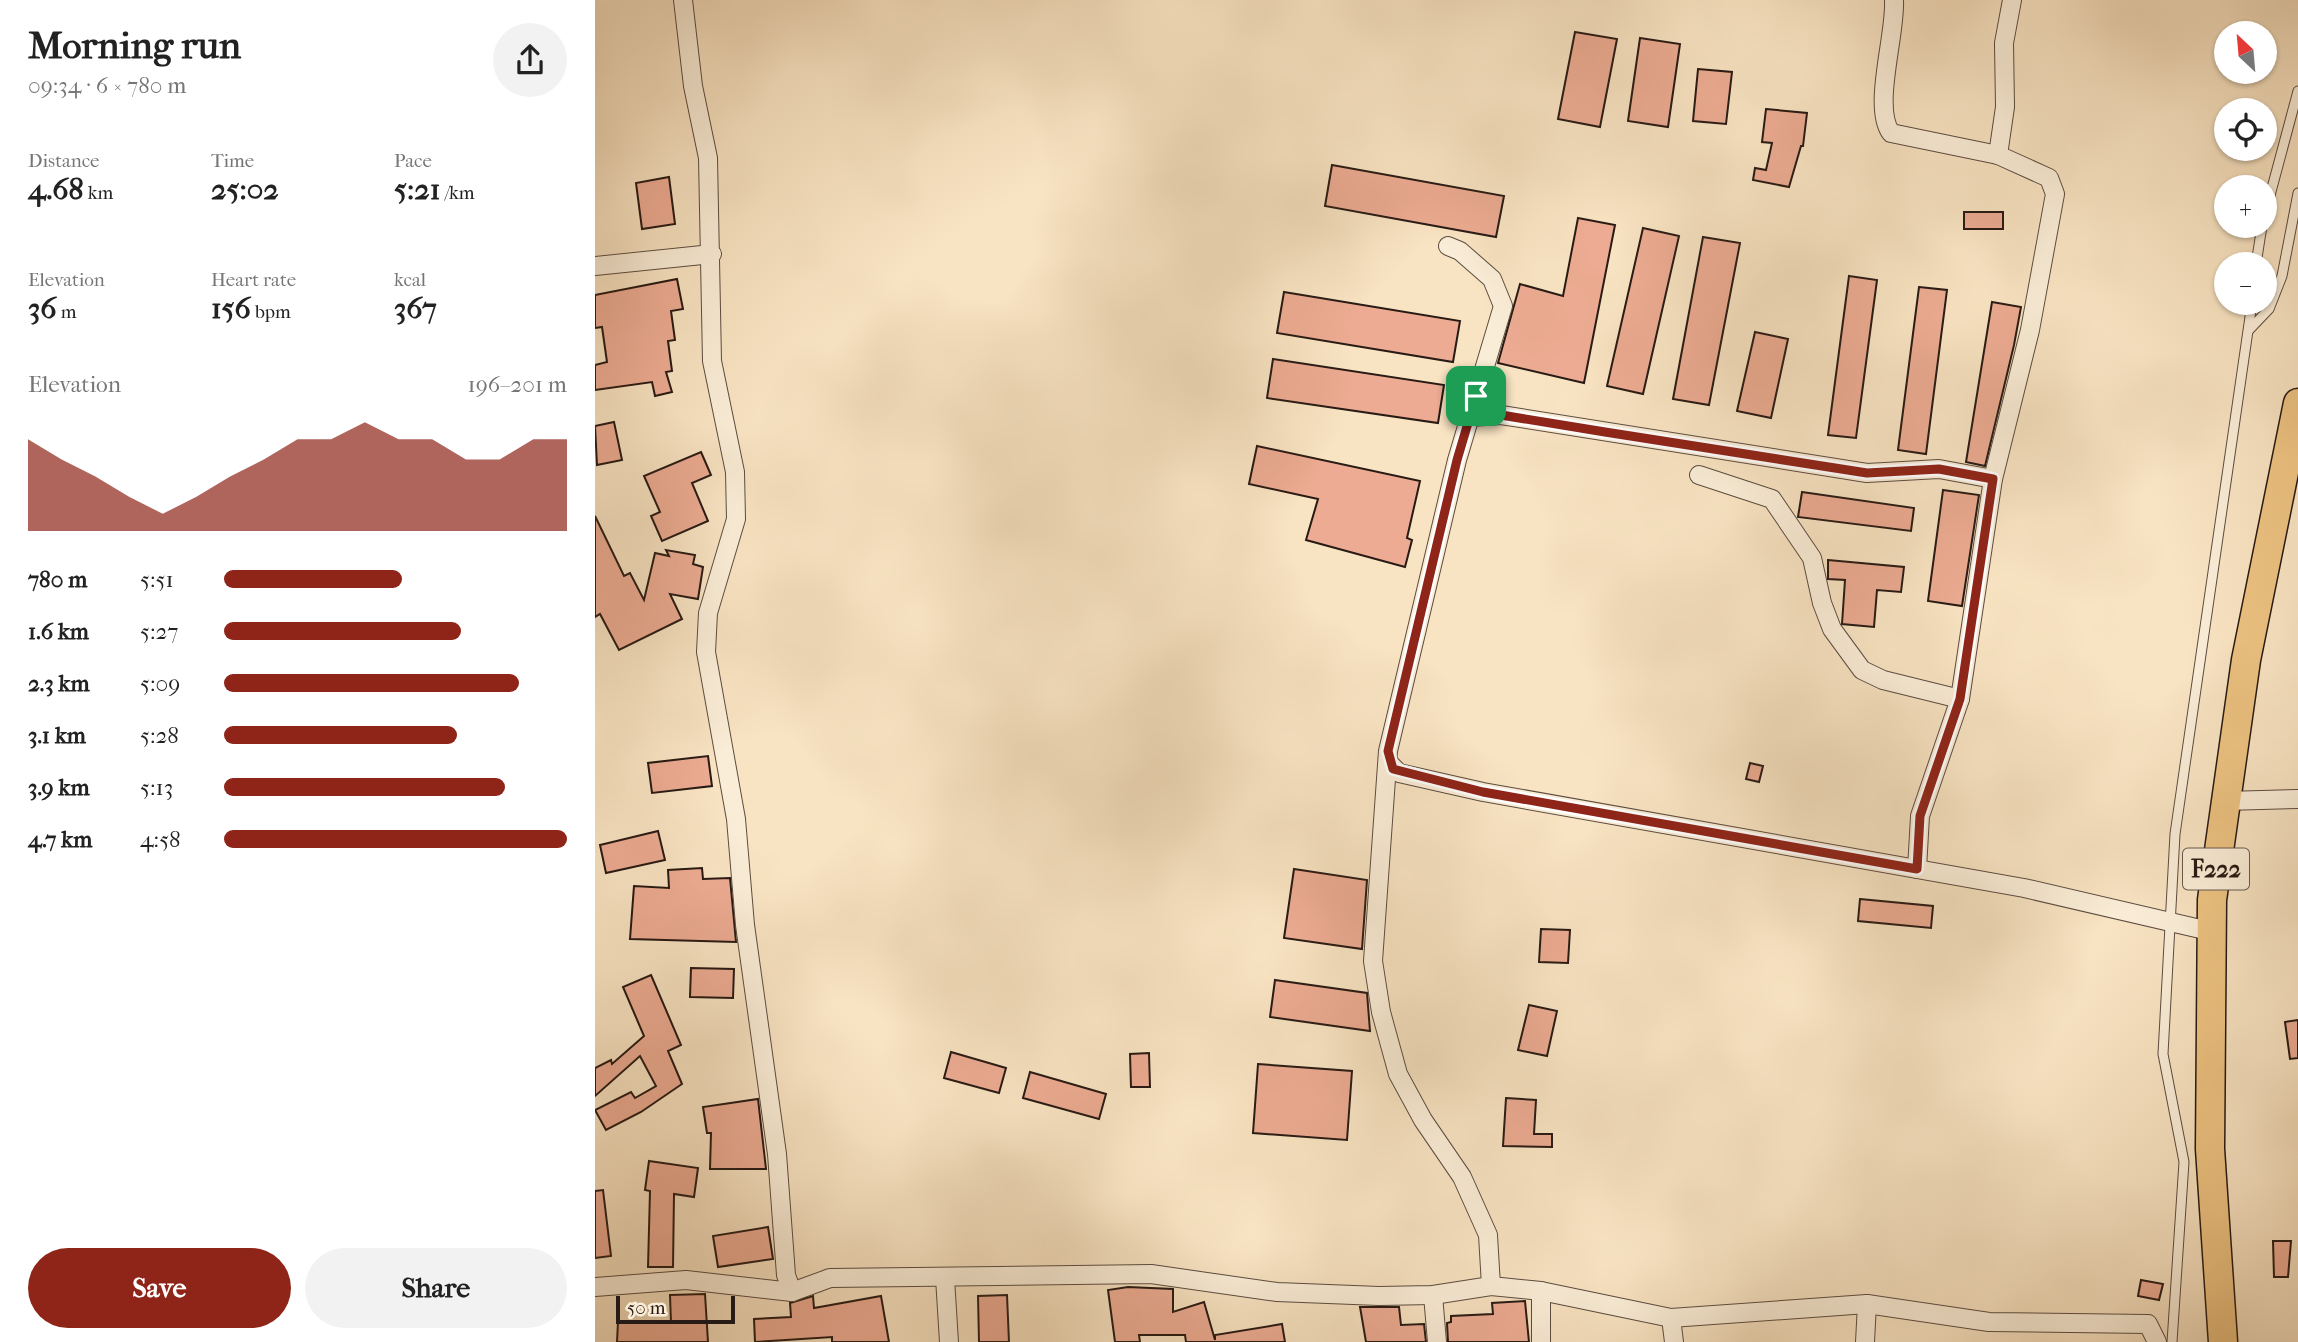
<!DOCTYPE html>
<html lang="en">
<head>
<meta charset="utf-8">
<style>
	body { margin:0; font-family:"IM FELL French Canon",serif; background:#f2f2f2; color:#222; height:100vh; display:flex; flex-direction:column; font-size:26px; white-space:nowrap }
	* { box-sizing:border-box; margin:0 }
	p { font-size:23px; color:#767676 }
	.icon { flex:none; width:38px; height:38px; fill:none; stroke:currentColor; stroke-width:2; stroke-linecap:round; stroke-linejoin:round }
	.map { position:relative; flex:1; overflow:hidden }
	.drawer { display:flex; flex-direction:column; background:#fff; width:595px }
	.drawer>* { flex:none }
	.needle { width:46px; rotate:334deg }
	.buttons { position:absolute; left:1619px; top:21px; display:grid; gap:14px }
	.buttons a { display:grid; place-items:center; width:63px; height:63px; border-radius:50%; background:#fff; box-shadow:0 2px 5px #0004; font-size:35px }
	.scale { position:absolute; left:21px; bottom:18px; width:119px; box-sizing:border-box; padding-left:7px; border:4px solid #281a14; border-top:0; font-size:19px; line-height:24px; white-space:nowrap; color:#281a14; -webkit-text-stroke:5px #faedd7; paint-order:stroke }
	.pin { position:absolute; display:grid; place-items:center; width:60px; height:60px; color:#fff; margin:-30px; border-radius:14px; box-shadow:0 4px 10px #0006 }
	.round { display:grid; place-items:center; flex:none; width:74px; height:74px; border-radius:37px; background:#f2f2f2 }
	.summary { display:flex; align-items:center; justify-content:space-between; height:119px; padding:0 28px }
	h1 { font-size:38px; font-weight:800; line-height:52px }
	.figures { display:grid; grid-template-columns:repeat(3,1fr); gap:10px; height:119px; padding:7px 28px }
	.figures div { display:grid; align-content:center }
	.figures b { font-size:30px; font-weight:800 }
	.figures small { font-size:19px; font-weight:400 }
	.figures p { font-size:19px }
	.chart { height:196px; padding:14px 28px }
	.chart p { display:flex; justify-content:space-between }
	.chart svg { width:100%; height:126px; margin-top:7px; fill:#8f2418; opacity:.7 }
	.button { display:flex; gap:14px; margin-top:auto; padding:14px 28px }
	.button a { flex:1; height:80px; border-radius:42px; background:#8f2418; color:#fff; font-size:28px; font-weight:800; line-height:80px; text-align:center }
	.button a+a { background:#f2f2f2; color:#222 }
	ul { padding:0 28px; list-style:none; font-size:23px }
	li { display:grid; grid-template-columns:112px 84px 1fr; align-items:center; height:52px }
	li i { height:18px; border-radius:9px; background:#8f2418 }
	main { display:flex; flex:1; min-height:0 }
	.map>svg:first-child { display:block }
	.building { fill:#ecab92; stroke:#281a14; stroke-width:2 }
	.lines { fill:none; stroke-linecap:round; stroke-linejoin:round }
	.lane-casing { stroke:#5c4c40; stroke-width:11 }
	.street-casing { stroke:#5c4c40; stroke-width:20 }
	.primary-casing { stroke:#281a14; stroke-width:31 }
	.lane { stroke:#faedd7; stroke-width:9 }
	.street { stroke:#faedd7; stroke-width:18 }
	.primary { stroke:#ecc281; stroke-width:28 }
	.route-casing { stroke:#fff; stroke-width:14 }
	.route { stroke:#8f2418; stroke-width:9 }
	.labels { text-anchor:middle; dominant-baseline:central; stroke-width:6; stroke-linejoin:round; paint-order:stroke }
	.shield { fill:#faedd7; stroke:#67594e; stroke-width:2 }
	.shield-label { font-size:24px; font-weight:bold; fill:#281a14 }
</style>
</head>
<body>
<main>
<section class="drawer">
<div class="summary"><div><h1>Morning run</h1><p>09:34 · 6 × 780 m</p></div><a class="round"><svg class="icon" aria-label="share" viewBox="0 0 24 24"><path d="M12 15V3M7 8l5-5 5 5M5 13v7h14v-7"/></svg></a></div>
<div class="figures">
<div><p>Distance</p><b>4.68<small> km</small></b></div>
<div><p>Time</p><b>25:02</b></div>
<div><p>Pace</p><b>5:21<small> /km</small></b></div>
</div>
<div class="figures">
<div><p>Elevation</p><b>36<small> m</small></b></div>
<div><p>Heart rate</p><b>156<small> bpm</small></b></div>
<div><p>kcal</p><b>367</b></div>
</div>
<div class="chart"><p><span>Elevation</span>196–201 m</p>
<svg viewBox="0 0 160 44" preserveAspectRatio="none"><path d="M0 44V12L10 19L20 25L30 32L40 38L50 32L60 25L70 19L80 12L90 12L100 6L110 12L120 12L130 19L140 19L150 12L160 12V44z"/></svg>
</div>
<ul>
<li><b>780 m</b>5:51<i style="width:52%"></i></li>
<li><b>1.6 km</b>5:27<i style="width:69%"></i></li>
<li><b>2.3 km</b>5:09<i style="width:86%"></i></li>
<li><b>3.1 km</b>5:28<i style="width:68%"></i></li>
<li><b>3.9 km</b>5:13<i style="width:82%"></i></li>
<li><b>4.7 km</b>4:58<i style="width:100%"></i></li>
</ul>
<div class="button"><a>Save</a><a>Share</a></div>
</section>
<div class="map">
<svg width="1703" height="1342" viewBox="0 0 1703 1342">
	<rect width="100%" height="100%" fill="#f8e3c2"/>
	<filter id="stains"><feTurbulence type="fractalNoise" baseFrequency=".00286" numOctaves="4"/><feColorMatrix values="0 0 0 0 .2 0 0 0 0 .09 0 0 0 0 .02 0 0 0 .5 -.17"/></filter>
	<radialGradient id="worn" r=".72"><stop offset=".6" stop-color="#630" stop-opacity="0"/><stop offset="1" stop-color="#630" stop-opacity=".3"/></radialGradient>
	<g class="building">
		<path d="M 980,32 L 1022,39 L 1005,127 L 963,119 Z"/>
		<path d="M 1045,38 L 1085,44 L 1073,127 L 1033,121 Z"/>
		<path d="M 1103,69 L 1137,72 L 1131,124 L 1098,121 Z"/>
		<path d="M 1171,109 L 1212,113 L 1208,146 L 1206,146 L 1194,187 L 1158,180 L 1160,168 L 1171,170 L 1177,143 L 1167,142 Z"/>
		<path d="M 737,165 L 909,196 L 901,237 L 730,206 Z"/>
		<path d="M 74,177 L 80,224 L 47,229 L 41,183 Z"/>
		<rect x="1369" y="212" width="39" height="17"/>
		<path d="M 983,218 L 1020,225 L 989,383 L 903,363 L 925,284 L 968,296 Z"/>
		<path d="M 1048,228 L 1084,236 L 1048,394 L 1012,386 Z"/>
		<path d="M 1108,237 L 1145,243 L 1114,405 L 1078,399 Z"/>
		<path d="M 1254,276 L 1282,280 L 1261,438 L 1233,435 Z"/>
		<path d="M 82,279 L 88,309 L 76,311 L 80,340 L 73,341 L 77,371 L 71,372 L 77,392 L 60,396 L 57,382 L 0,390 L 0,365 L 12,362 L 7,327 L 0,328 L 0,295 Z"/>
		<path d="M 1324,287 L 1352,290 L 1331,454 L 1303,450 Z"/>
		<path d="M 689,292 L 865,321 L 858,362 L 682,333 Z"/>
		<path d="M 1397,302 L 1426,307 L 1419,345 L 1390,466 L 1371,462 Z"/>
		<path d="M 1160,332 L 1193,339 L 1176,418 L 1142,411 Z"/>
		<path d="M 678,359 L 849,385 L 843,423 L 672,398 Z"/>
		<path d="M 19,422 L 27,460 L 2,465 L 0,426 Z"/>
		<path d="M 662,446 L 825,481 L 812,538 L 817,540 L 810,567 L 711,540 L 723,499 L 654,484 Z"/>
		<path d="M 106,452 L 116,475 L 97,483 L 113,521 L 67,541 L 56,516 L 65,512 L 49,476 Z"/>
		<path d="M 1348,490 L 1384,495 L 1367,606 L 1333,601 Z"/>
		<path d="M 1207,492 L 1319,508 L 1316,531 L 1203,517 Z"/>
		<path d="M 0,516 L 29,576 L 35,573 L 49,600 L 60,553 L 74,556 L 71,550 L 100,555 L 98,564 L 108,567 L 103,599 L 75,594 L 87,619 L 24,650 L 5,614 L 0,617 Z"/>
		<path d="M 1233,560 L 1309,567 L 1306,592 L 1282,590 L 1279,627 L 1247,624 L 1250,580 L 1233,579 Z"/>
		<path d="M 113,756 L 117,786 L 57,793 L 53,763 Z"/>
		<path d="M 1155,763 L 1168,766 L 1164,782 L 1151,779 Z"/>
		<path d="M 63,831 L 70,860 L 11,873 L 5,845 Z"/>
		<path d="M 107,868 L 108,879 L 135,878 L 141,942 L 35,939 L 39,886 L 74,888 L 73,870 Z"/>
		<path d="M 699,869 L 772,880 L 767,949 L 689,938 Z"/>
		<path d="M 1265,899 L 1338,906 L 1336,928 L 1263,921 Z"/>
		<path d="M 946,929 L 975,930 L 973,963 L 944,962 Z"/>
		<path d="M 96,968 L 139,969 L 138,998 L 95,997 Z"/>
		<path d="M 56,975 L 86,1045 L 73,1051 L 87,1084 L 46,1112 L 11,1130 L 0,1110 L 36,1092 L 40,1098 L 61,1086 L 45,1056 L 0,1096 L 0,1068 L 16,1060 L 17,1064 L 49,1036 L 28,987 Z"/>
		<path d="M 680,980 L 772,993 L 775,1031 L 675,1017 Z"/>
		<path d="M 934,1005 L 962,1011 L 952,1056 L 923,1050 Z"/>
		<path d="M 1703,1020 L 1703,1058 L 1695,1059 L 1690,1022 Z"/>
		<path d="M 356,1052 L 411,1068 L 404,1093 L 349,1078 Z"/>
		<path d="M 554,1053 L 555,1087 L 536,1087 L 535,1054 Z"/>
		<path d="M 663,1064 L 757,1071 L 752,1140 L 658,1133 Z"/>
		<path d="M 435,1072 L 511,1094 L 504,1119 L 428,1098 Z"/>
		<path d="M 911,1098 L 941,1100 L 939,1134 L 957,1134 L 957,1147 L 908,1146 Z"/>
		<path d="M 163,1099 L 171,1169 L 115,1169 L 116,1133 L 112,1133 L 108,1107 Z"/>
		<path d="M 54,1161 L 103,1168 L 99,1197 L 79,1194 L 78,1267 L 53,1267 L 55,1191 L 50,1190 Z"/>
		<path d="M 8,1190 L 16,1256 L 0,1258 L 0,1191 Z"/>
		<path d="M 173,1227 L 178,1259 L 123,1267 L 118,1236 Z"/>
		<path d="M 1678,1241 L 1696,1241 L 1693,1277 L 1679,1277 Z"/>
		<path d="M 1546,1280 L 1568,1284 L 1564,1300 L 1543,1296 Z"/>
		<path d="M 533,1287 L 578,1289 L 578,1312 L 609,1302 L 620,1340 L 620,1335 L 687,1324 L 690,1342 L 591,1342 L 590,1335 L 544,1335 L 545,1342 L 520,1342 L 513,1290 Z"/>
		<path d="M 110,1294 L 113,1342 L 22,1342 L 23,1322 L 76,1323 L 75,1295 Z"/>
		<path d="M 412,1295 L 414,1342 L 384,1342 L 383,1296 Z"/>
		<path d="M 218,1296 L 219,1308 L 286,1296 L 294,1342 L 237,1342 L 237,1337 L 160,1342 L 159,1319 L 196,1317 L 195,1303 Z"/>
		<path d="M 930,1301 L 934,1342 L 853,1342 L 852,1323 L 856,1322 L 856,1316 L 898,1314 L 897,1303 Z"/>
		<path d="M 765,1307 L 804,1307 L 806,1325 L 829,1324 L 831,1342 L 771,1342 Z"/>
	</g>
	<g class="lines">
		<defs>
			<g id="lane">
				<path d="M 1670,214 L 1703,91"/>
				<path d="M 1661,264 L 1667,226"/>
				<path d="M 1654,330 L 1674,309 L 1687,276 L 1703,193"/>
				<path d="M 1577,1342 L 1589,1162 L 1568,1054 L 1580,834 L 1657,303"/>
			</g>
			<g id="street">
				<path d="M 88,0 L 98,86 L 113,158 L 117,361 L 140,472 L 141,519 L 113,613 L 111,652 L 141,819 L 150,925 L 182,1154 L 191,1275 L 197,1292"/>
				<path d="M 1299,0 C 1301,35 1277,107 1296,133 L 1403,155 L 1454,178 L 1460,194 L 1435,330 L 1398,479 L 1365,699 L 1325,816 L 1322,869"/>
				<path d="M 1403,155 L 1410,107 L 1409,43 L 1417,0"/>
				<path d="M 853,246 L 865,251 L 897,279 L 908,306 L 862,460 L 793,751 L 778,961 L 786,1012 L 803,1074 L 828,1120 L 867,1177 L 893,1235 L 896,1286"/>
				<path d="M 0,266 L 117,254"/>
				<path d="M 875,417 L 906,415 L 1272,473 L 1344,469 L 1398,479"/>
				<path d="M 1104,475 L 1177,499 L 1217,558 L 1227,603 L 1237,629 L 1267,670 L 1288,680 L 1365,699"/>
				<path d="M 795,764 L 804,773 L 888,792 L 1429,888 L 1614,931"/>
				<path d="M 1630,801 L 1703,799"/>
				<path d="M 350,1278 L 354,1342"/>
				<path d="M 0,1287 L 91,1280 L 197,1292 L 235,1278 L 556,1274 L 682,1292 L 784,1296 L 838,1295 L 896,1286 L 946,1291 L 1076,1318 L 1272,1304 L 1394,1322 L 1553,1324 L 1562,1342"/>
				<path d="M 946,1291 L 946,1342"/>
				<path d="M 838,1295 L 842,1342"/>
				<path d="M 1076,1318 L 1079,1342"/>
				<path d="M 1270,1342 L 1272,1304"/>
			</g>
			<path id="primary" d="M 1628,1342 L 1615,1149 L 1617,900 L 1651,660 L 1703,403"/>
		</defs>
		<use href="#lane" class="lane-casing"/>
		<use href="#street" class="street-casing"/>
		<use href="#primary" class="primary-casing"/>
		<use href="#lane" class="lane"/>
		<use href="#street" class="street"/>
		<use href="#primary" class="primary"/>
	</g>
	<g class="lines">
		<defs>
			<path id="route" d="M 881,396 L 906,415 L 1010,432 L 1272,473 L 1344,469 L 1398,479 L 1365,699 L 1325,816 L 1322,869 L 888,792 L 798,769 L 793,751 L 862,460 Z"/>
		</defs>
		<use href="#route" class="route-casing"/>
		<use href="#route" class="route"/>
	</g>
	<g class="labels">
		<rect class="shield" x="1588" y="848.5" width="66" height="41" rx="5"/>
		<g class="shield-label">
			<text x="1621" y="869">F222</text>
		</g>
	</g>
	<rect width="100%" height="100%" filter="url(#stains)"/>
	<rect width="100%" height="100%" fill="url(#worn)"/>
</svg>
<div class="buttons">
<a><svg class="needle" viewBox="-14 -14 28 28"><path d="M0-13l5 13h-10z" fill="#e53935"/><path d="M0 13l5-13h-10z" fill="#767676"/></svg></a>
<a><svg class="icon" aria-label="locate" viewBox="0 0 24 24"><circle cx="12" cy="12" r="6"/><path d="M12 2v4M12 18v4M2 12h4M18 12h4"/></svg></a>
<a>+</a>
<a>−</a>
</div>
<div class="scale">50 m</div>
<div class="pin" style="left:881px;top:396px;background:#1e9e55"><svg class="icon" aria-label="arrive" viewBox="0 0 24 24"><path d="M6 21V4h12l-3 4 3 4H6"/></svg></div>
</div>
</main>
</body>
</html>
